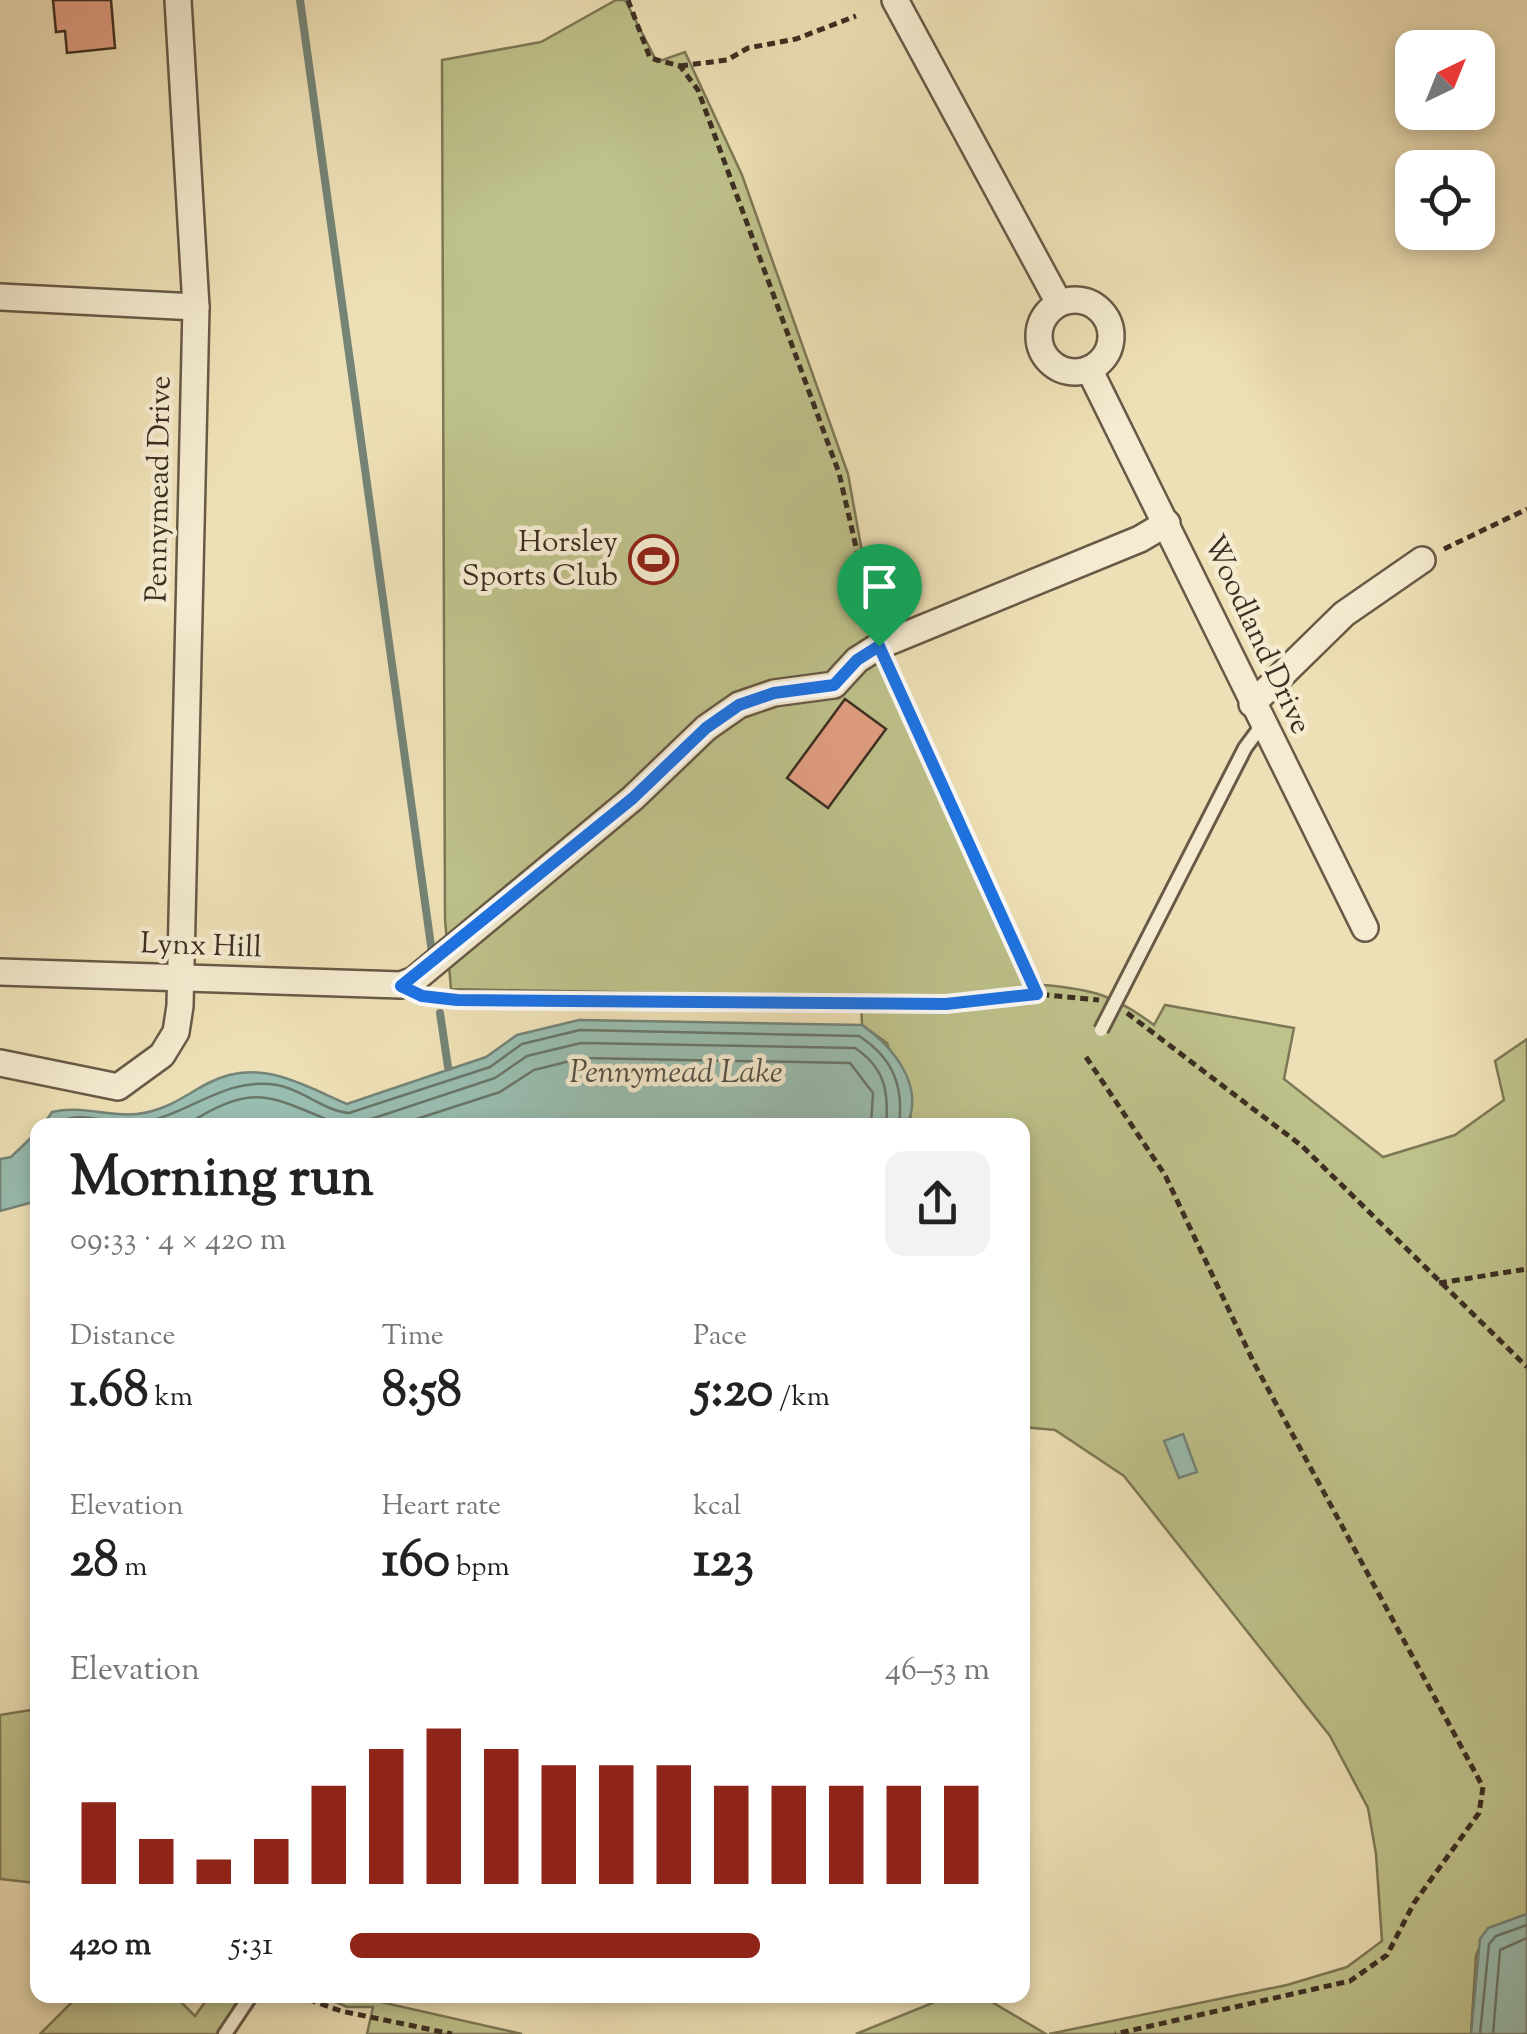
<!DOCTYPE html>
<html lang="en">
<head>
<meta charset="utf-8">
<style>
	body { margin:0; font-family:"Sorts Mill Goudy",serif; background:#f2f2f2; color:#222; height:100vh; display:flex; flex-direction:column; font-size:38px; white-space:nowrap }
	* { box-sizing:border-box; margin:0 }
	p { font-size:32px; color:#767676 }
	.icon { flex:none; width:55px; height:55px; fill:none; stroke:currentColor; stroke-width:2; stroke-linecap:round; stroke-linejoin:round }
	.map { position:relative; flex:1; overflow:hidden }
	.side { position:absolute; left:30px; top:1118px; width:1000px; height:885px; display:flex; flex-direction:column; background:#fff; border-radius:20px; box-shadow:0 5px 15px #0003 }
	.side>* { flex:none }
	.needle { width:65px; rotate:43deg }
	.buttons { position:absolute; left:1395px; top:30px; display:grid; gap:20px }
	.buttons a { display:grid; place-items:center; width:100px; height:100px; border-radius:20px; background:#fff; box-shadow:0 5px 15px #0003; font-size:50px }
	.pin { position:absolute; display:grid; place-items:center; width:85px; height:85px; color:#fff; margin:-102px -42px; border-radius:50% 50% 50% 0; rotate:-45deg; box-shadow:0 0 10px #0007 }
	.pin .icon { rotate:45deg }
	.round { display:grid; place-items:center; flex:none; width:105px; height:105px; border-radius:20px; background:#f2f2f2 }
	.head { display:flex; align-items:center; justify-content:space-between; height:170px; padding:0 40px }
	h1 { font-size:55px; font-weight:700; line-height:75px }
	.figures { display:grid; grid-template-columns:repeat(3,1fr); gap:15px; height:170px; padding:10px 40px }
	.figures div { display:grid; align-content:center }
	.figures b { font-size:50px; font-weight:700 }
	.figures small { font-size:28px; font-weight:400 }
	.figures p { font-size:28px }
	.chart { height:280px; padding:20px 40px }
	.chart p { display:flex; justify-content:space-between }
	.chart svg { width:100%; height:180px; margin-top:10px; stroke:#8f2418; stroke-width:6 }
	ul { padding:0 40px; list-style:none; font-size:32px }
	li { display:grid; grid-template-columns:160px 120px 1fr; align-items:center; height:75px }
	li i { height:25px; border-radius:12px; background:#8f2418 }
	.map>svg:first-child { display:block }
	.green { fill:#bec18a; stroke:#7d7856; stroke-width:2.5 }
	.water { fill:#99bdb0; stroke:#748477; stroke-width:2.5 }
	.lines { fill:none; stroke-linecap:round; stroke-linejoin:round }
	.shore { stroke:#6a7669; stroke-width:2.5 }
	.stream { stroke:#748477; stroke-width:8 }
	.building { fill:#e29e81; stroke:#3c2e22; stroke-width:2.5 }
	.lane-casing { stroke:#685a47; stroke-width:18 }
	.street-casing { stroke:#685a47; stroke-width:30 }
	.path { stroke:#3c2e22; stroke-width:5; stroke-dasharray:8 5; stroke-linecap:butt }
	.lane { stroke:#f4ebd0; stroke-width:12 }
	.street { stroke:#f4ebd0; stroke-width:25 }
	.lane-bridge-casing { stroke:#685a47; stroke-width:18; stroke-linecap:butt }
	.lane-bridge { stroke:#f4ebd0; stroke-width:12 }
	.route-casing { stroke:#fff; stroke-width:20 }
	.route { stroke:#1a73e8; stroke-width:12 }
	.labels { text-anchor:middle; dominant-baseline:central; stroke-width:9; stroke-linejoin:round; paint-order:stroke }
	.street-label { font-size:30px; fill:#3c2e22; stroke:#f4ebd0 }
	.poi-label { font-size:30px; fill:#3c2e22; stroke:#f4ebd0; text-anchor:end }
	.water-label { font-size:32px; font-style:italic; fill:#535246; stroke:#f4ebd0 }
</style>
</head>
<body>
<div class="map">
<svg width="1527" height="2034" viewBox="0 0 1527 2034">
	<rect width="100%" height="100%" fill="#eee0b6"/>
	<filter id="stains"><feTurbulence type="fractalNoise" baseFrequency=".002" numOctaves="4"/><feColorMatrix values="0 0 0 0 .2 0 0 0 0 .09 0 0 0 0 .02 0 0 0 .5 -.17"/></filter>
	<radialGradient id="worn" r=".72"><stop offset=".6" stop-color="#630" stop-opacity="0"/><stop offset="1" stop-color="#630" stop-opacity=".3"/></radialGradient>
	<g class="green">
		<path d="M 616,0 L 625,0 L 657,62 L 685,52 L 742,175 L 848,474 L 879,646 L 987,877 L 1043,985 C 1092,989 1114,995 1154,1025 L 1165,1005 L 1294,1028 L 1284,1079 L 1383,1157 L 1455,1135 L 1504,1100 L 1495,1061 L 1527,1039 L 1527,1914 L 1489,1928 L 1476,1955 L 1471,2034 L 1049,2034 L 1287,1985 L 1347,1967 L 1382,1941 L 1376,1854 L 1368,1808 L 1330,1736 L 1124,1476 L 1055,1430 L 1023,1427 L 1022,1125 L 907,1125 L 911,1118 L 887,1043 L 862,1025 L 861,997 L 451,989 L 445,919 L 442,60 L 541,42 Z"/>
		<path d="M 37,1709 L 38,1883 L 36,1883 L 0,1879 L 0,1715 Z"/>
		<path d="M 79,1995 L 174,1995 L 195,2016 L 210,1995 L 241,1995 L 218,2034 L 40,2034 Z"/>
		<path d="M 319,1995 L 374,1995 L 376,2001 L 522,2034 L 367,2034 L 373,2007 L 347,2007 Z"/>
		<path d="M 952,1995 L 980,1995 L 1046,2034 L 856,2034 Z"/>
	</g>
	<g class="water">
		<path d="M 579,1020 L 862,1025 C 893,1047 925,1085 907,1125 L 43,1125 L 52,1112 C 82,1105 107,1117 137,1114 C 178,1109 195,1084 229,1075 C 270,1064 310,1088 347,1104 L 486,1057 L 517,1035 Z"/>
		<path d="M 37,1132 L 37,1201 L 0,1211 L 0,1159 L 11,1157 Z"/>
		<path d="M 1183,1434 L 1197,1472 L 1179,1478 L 1164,1441 Z"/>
		<path d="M 1527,1914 L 1527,2034 L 1471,2034 L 1480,1939 L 1488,1928 Z"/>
	</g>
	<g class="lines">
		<g class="shore">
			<path d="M 56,1125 C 79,1107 111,1127 138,1123 C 189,1116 224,1076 277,1085 C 302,1089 324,1111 349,1113 L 490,1067 L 522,1044 L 580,1030 L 859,1036 C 893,1058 904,1086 899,1125"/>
			<path d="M 186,1125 C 256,1081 269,1096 340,1125"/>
			<path d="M 353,1125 L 495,1078 L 527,1056 L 581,1043 L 855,1048 C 885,1068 889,1092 886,1125"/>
			<path d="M 398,1125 L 500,1092 L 534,1070 L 582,1058 L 850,1063 L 873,1093 L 871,1125"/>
			<path d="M 1480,2034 L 1489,1944 L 1496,1936 L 1527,1925"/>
			<path d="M 1493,2034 L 1500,1950 L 1527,1938"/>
		</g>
		<g class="stream">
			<path d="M 300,0 L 432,953"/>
			<path d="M 440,1013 L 448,1067"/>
		</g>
	</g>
	<g class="building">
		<path d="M 53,0 L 111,0 L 115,48 L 67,53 L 65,31 L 56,32 Z"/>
		<path d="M 845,699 L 886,729 L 828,808 L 787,778 Z"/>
	</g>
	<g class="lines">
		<defs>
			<g id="lane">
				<path d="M 1122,989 L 1245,748 L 1262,725"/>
				<path d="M 225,2034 L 251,1995"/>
			</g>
			<g id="street">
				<path d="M 895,0 L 1059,303"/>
				<path d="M 0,297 L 196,307"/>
				<circle cx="1075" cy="336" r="36"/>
				<path d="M 1089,369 L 1365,928"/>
				<path d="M 1252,704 L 1344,614 L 1422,560"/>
				<path d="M 0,972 L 401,985 L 414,980 L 633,798 L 706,728 L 739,705 L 774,693 L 834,685 L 857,660 L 879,646 L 1140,539 L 1167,523"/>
				<path d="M 0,1063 L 118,1087 L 162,1055 L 176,1032 L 180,1006 L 196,307 L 178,0"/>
			</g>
		</defs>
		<use href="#lane" class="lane-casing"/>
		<use href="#street" class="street-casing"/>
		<g class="path">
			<path d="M 628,0 L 650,58 L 680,66 L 698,90 L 839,473 L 873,621"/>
			<path d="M 680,66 L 727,60 L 748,48 L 796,39 L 856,16"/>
			<path d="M 1444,549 L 1527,509"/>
			<path d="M 889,669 L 1037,994"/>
			<path d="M 431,997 L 946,1004 L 1037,994 L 1099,1000"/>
			<path d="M 1127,1013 L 1302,1146 L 1527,1367"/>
			<path d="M 1086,1057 L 1165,1175 L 1254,1363 L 1483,1787 L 1479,1813 L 1414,1903 L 1387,1955 L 1350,1981 L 1115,2034"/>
			<path d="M 1439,1283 L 1527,1269"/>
			<path d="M 296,1995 L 341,2011 L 452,2034"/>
		</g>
		<use href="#lane" class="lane"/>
		<use href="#street" class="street"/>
		<defs>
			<path id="lane-bridge" d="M 1101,1030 L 1122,989"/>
		</defs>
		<use href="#lane-bridge" class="lane-bridge-casing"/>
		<use href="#lane-bridge" class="lane-bridge"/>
	</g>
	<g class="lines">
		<defs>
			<path id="route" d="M 879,646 L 1037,994 L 946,1004 L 457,1000 L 422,996 L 401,986 L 633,798 L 706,728 L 739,705 L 774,693 L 834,685 L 857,660 Z"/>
		</defs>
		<use href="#route" class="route-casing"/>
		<use href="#route" class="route"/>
	</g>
	<defs>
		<symbol id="stadium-ring" viewBox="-11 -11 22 22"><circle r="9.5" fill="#f4ebd0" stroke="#8f2418" stroke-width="1.5"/><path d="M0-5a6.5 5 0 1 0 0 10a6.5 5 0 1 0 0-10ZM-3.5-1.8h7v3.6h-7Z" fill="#8f2418"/></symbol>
	</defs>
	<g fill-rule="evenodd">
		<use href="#stadium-ring" x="626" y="532" width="55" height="55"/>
	</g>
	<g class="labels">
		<g class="street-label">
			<text transform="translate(160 489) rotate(-89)">Pennymead Drive</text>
			<text transform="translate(1256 635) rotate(65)">Woodland Drive</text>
			<text transform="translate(201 947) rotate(2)">Lynx Hill</text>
		</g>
		<g class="poi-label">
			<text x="618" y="543">Horsley<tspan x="618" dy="34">Sports Club</tspan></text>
		</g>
		<g class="water-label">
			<text x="676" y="1074">Pennymead Lake</text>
		</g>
	</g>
	<rect width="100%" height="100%" filter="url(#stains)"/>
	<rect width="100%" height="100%" fill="url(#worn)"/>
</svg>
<div class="buttons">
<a><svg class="needle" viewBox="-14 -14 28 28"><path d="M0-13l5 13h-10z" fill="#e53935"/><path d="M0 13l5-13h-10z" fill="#767676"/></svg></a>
<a><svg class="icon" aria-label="locate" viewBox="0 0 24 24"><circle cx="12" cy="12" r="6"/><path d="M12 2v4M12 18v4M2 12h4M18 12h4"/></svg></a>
</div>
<div class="pin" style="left:879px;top:646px;background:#1e9e55"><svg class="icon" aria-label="arrive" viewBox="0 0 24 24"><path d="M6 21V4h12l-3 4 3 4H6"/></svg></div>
<section class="side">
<div class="head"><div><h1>Morning run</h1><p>09:33 · 4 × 420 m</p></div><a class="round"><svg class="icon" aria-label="share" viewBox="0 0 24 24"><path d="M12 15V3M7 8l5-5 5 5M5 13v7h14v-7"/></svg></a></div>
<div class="figures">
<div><p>Distance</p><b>1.68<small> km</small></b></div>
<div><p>Time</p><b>8:58</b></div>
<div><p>Pace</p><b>5:20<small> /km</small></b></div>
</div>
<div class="figures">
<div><p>Elevation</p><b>28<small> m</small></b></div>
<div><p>Heart rate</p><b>160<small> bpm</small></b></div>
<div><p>kcal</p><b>123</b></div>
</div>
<div class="chart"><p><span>Elevation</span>46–53 m</p>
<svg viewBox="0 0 160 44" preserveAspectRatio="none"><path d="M5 44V24M15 44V33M25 44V38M35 44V33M45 44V20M55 44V11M65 44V6M75 44V11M85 44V15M95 44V15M105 44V15M115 44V20M125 44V20M135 44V20M145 44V20M155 44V20"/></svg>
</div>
<ul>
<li><b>420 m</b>5:31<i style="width:64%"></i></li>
</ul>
</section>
</div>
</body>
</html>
